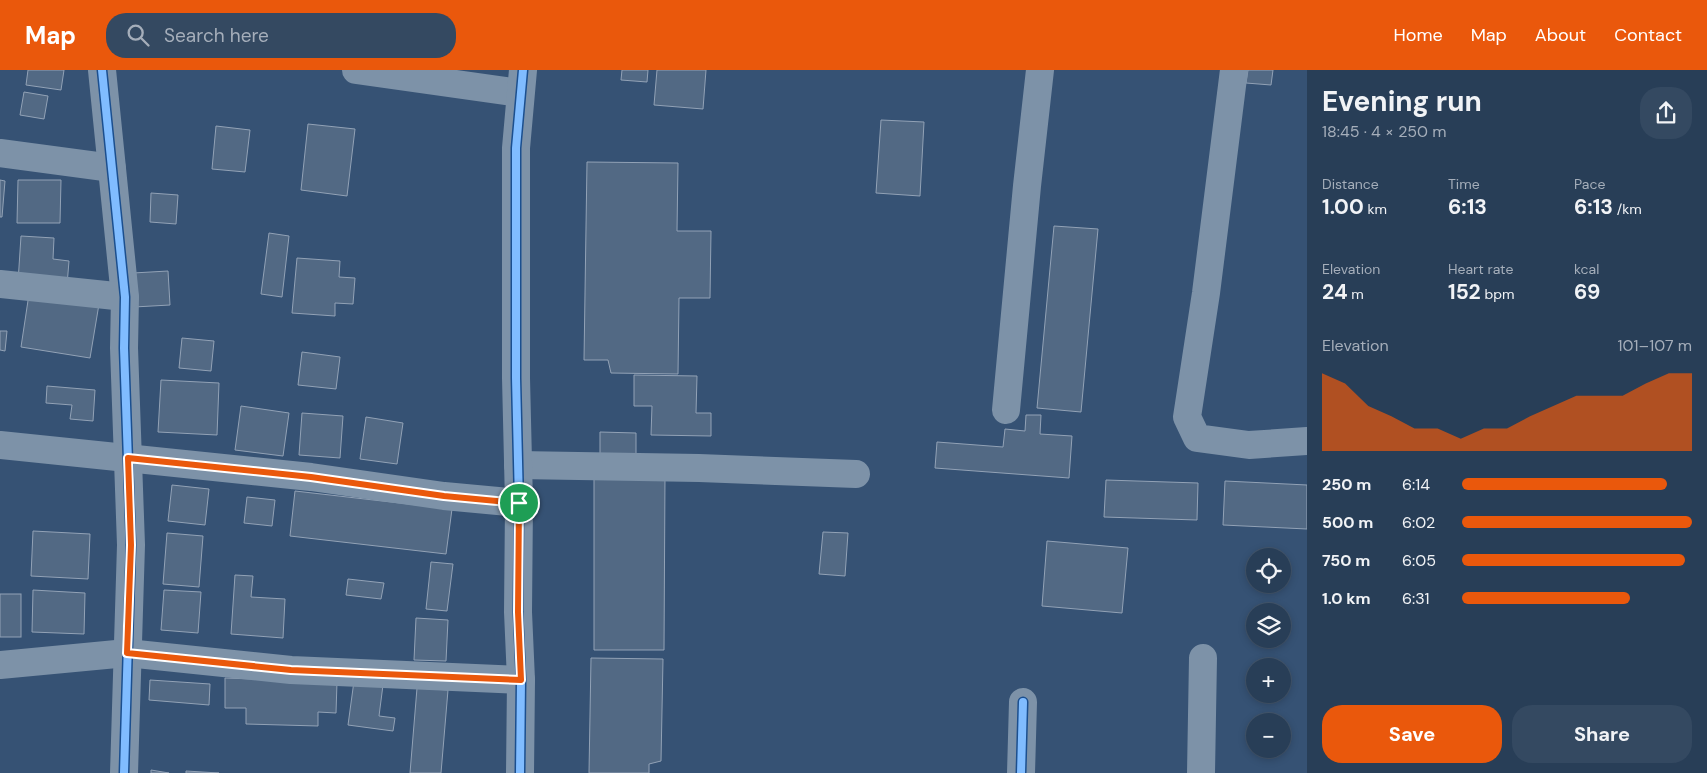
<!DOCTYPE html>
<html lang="en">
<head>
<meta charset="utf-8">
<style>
	body { margin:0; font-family:"DM Sans",sans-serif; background:#344961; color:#f1f3f6; height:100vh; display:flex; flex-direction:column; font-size:19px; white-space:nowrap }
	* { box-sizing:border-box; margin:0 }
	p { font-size:16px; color:#a5aeba }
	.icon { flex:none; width:28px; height:28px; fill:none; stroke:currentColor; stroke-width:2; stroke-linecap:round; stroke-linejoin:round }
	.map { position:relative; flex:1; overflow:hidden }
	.panel { display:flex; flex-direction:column; background:#283e57; width:400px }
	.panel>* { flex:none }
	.fabs { position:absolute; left:1246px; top:478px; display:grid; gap:10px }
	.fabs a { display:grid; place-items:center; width:45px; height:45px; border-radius:50%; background:#283e57; box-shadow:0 2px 8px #0003,0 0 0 1px #44576d; font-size:25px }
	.pin { position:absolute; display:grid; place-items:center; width:42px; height:42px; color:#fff; margin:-21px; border:2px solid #fff; border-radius:50%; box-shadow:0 1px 5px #0007 }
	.round { display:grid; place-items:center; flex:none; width:52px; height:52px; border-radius:20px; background:#344961 }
	.head { display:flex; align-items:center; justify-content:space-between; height:85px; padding:0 15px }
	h1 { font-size:28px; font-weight:700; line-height:38px }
	.figures { display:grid; grid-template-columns:repeat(3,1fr); gap:8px; height:85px; padding:5px 15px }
	.figures div { display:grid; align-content:center }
	.figures b { font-size:21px; font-weight:700 }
	.figures small { font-size:14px; font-weight:400 }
	.figures p { font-size:14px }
	.chart { height:140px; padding:10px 15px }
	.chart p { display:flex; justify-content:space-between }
	.chart svg { width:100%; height:90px; margin-top:5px; fill:#ea580c; opacity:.7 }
	.action { display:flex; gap:10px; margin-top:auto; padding:10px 15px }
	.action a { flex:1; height:58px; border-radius:20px; background:#ea580c; color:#fff; font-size:20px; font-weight:700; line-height:58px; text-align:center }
	.action a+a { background:#344961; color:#f1f3f6 }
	ul { padding:0 15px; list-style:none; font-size:16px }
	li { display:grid; grid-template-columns:80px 60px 1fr; align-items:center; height:38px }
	li i { height:12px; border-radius:6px; background:#ea580c }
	header { display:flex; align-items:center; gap:30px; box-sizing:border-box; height:70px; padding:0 25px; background:#ea580c; color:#fff }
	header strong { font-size:24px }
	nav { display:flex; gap:28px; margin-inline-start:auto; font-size:18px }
	.search { width:350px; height:45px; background:#344961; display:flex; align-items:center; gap:12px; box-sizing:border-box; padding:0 18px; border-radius:20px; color:#a5aeba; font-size:19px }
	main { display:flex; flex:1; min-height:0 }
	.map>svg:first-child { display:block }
	.building { fill:#526984; stroke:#92a2b6 }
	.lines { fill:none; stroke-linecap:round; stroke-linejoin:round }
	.minor { stroke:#7d92a8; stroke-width:28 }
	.cycleway-casing { stroke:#1b4f8f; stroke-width:11 }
	.cycleway { stroke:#80bcff; stroke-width:8 }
	.route-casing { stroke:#fff; stroke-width:10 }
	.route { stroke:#ea580c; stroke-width:6 }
</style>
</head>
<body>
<header>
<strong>Map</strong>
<div class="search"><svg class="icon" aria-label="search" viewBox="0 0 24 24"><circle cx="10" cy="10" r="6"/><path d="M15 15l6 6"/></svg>Search here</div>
<nav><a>Home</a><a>Map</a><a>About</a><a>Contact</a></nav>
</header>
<main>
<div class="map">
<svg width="1307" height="703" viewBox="0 0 1307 703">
	<rect width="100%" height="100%" fill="#365274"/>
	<g class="building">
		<path d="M 28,0 L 64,0 L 61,20 L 26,15 Z"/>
		<path d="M 622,0 L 648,0 L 647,12 L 621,10 Z"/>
		<path d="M 657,0 L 706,0 L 703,39 L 654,35 Z"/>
		<path d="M 1248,0 L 1273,0 L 1271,15 L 1246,13 Z"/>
		<path d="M 24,22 L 48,26 L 44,49 L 20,45 Z"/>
		<path d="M 881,50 L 924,52 L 920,126 L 876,123 Z"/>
		<path d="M 308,54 L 355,59 L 347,126 L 301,120 Z"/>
		<path d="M 216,56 L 250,60 L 245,102 L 212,99 Z"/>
		<path d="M 587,92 L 678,93 L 677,161 L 711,161 L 710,228 L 679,228 L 678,304 L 611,303 L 608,290 L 584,290 Z"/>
		<path d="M 0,110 L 5,111 L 2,147 L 0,147 Z"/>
		<path d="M 18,110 L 61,110 L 60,153 L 17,153 Z"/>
		<path d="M 151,123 L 178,125 L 176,154 L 150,152 Z"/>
		<path d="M 1054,156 L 1098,159 L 1081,342 L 1037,338 Z"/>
		<path d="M 269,163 L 289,166 L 282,227 L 261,224 Z"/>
		<path d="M 21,166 L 54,168 L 53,189 L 69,191 L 67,215 L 18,212 Z"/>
		<path d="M 297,188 L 340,191 L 339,207 L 355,208 L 353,234 L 335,233 L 335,246 L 292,243 Z"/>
		<path d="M 168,201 L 170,235 L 134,237 L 133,203 Z"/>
		<path d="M 29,224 L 99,234 L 90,288 L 21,277 Z"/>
		<path d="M 0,261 L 7,261 L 5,281 L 0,280 Z"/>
		<path d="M 182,268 L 214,271 L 211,301 L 179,298 Z"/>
		<path d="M 302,282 L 340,287 L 336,319 L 298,315 Z"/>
		<path d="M 634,305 L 697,306 L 696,343 L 711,343 L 711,366 L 651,365 L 652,336 L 634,336 Z"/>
		<path d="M 161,310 L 219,313 L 217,365 L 158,362 Z"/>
		<path d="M 47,316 L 95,320 L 93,351 L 70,349 L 72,335 L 46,333 Z"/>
		<path d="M 241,336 L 289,343 L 283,386 L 235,380 Z"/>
		<path d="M 302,343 L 343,346 L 340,388 L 299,385 Z"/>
		<path d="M 1026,345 L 1041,345 L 1040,364 L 1072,366 L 1069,408 L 935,398 L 937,372 L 1003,377 L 1005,359 L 1025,361 Z"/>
		<path d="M 366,347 L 403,353 L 397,394 L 360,389 Z"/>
		<path d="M 600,362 L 636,363 L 636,387 L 600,387 Z"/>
		<path d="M 594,404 L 665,404 L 664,580 L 594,580 Z"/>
		<path d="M 1106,410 L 1198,413 L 1197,450 L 1104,447 Z"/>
		<path d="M 1225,411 L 1307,415 L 1307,459 L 1223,455 Z"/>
		<path d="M 172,415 L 209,419 L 205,455 L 168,451 Z"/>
		<path d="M 295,421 L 452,439 L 446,484 L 290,466 Z"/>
		<path d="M 247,427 L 275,430 L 272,456 L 244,453 Z"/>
		<path d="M 33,461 L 90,464 L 88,509 L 31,506 Z"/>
		<path d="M 823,462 L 848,463 L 845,506 L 819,504 Z"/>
		<path d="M 167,463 L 203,466 L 199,517 L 163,514 Z"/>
		<path d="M 1047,471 L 1128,478 L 1122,543 L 1042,536 Z"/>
		<path d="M 431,492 L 453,494 L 447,541 L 426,539 Z"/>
		<path d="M 235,505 L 253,506 L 251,527 L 285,529 L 283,568 L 231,564 Z"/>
		<path d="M 348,509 L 384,513 L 381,529 L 346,525 Z"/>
		<path d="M 33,520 L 85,523 L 84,564 L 32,562 Z"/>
		<path d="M 164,520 L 201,522 L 198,563 L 161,560 Z"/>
		<rect x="0" y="524" width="21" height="43"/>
		<path d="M 416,548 L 448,550 L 446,591 L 414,590 Z"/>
		<path d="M 591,588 L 663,589 L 661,691 L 649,694 L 649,703 L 589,703 Z"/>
		<path d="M 225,608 L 337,612 L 336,643 L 318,642 L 318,656 L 246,654 L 246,638 L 225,638 Z"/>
		<path d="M 150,610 L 210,614 L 209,635 L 149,630 Z"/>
		<path d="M 354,611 L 383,615 L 379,646 L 395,648 L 393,661 L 348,655 Z"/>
		<path d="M 417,618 L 448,620 L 441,703 L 410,703 Z"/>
		<path d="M 151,700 L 169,703 L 151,703 Z"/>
		<path d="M 186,701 L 219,703 L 186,703 Z"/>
	</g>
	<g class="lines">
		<g class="minor">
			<path d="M 102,0 L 125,227 L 124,278 L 131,475 L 124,703"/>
			<path d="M 356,0 L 520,23"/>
			<path d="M 1234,0 L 1206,223 L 1187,347 L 1197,368 L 1249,375 L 1307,371"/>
			<path d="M 0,83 L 112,98"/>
			<path d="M 0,214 L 125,227"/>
			<path d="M 1006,340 L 1027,116 L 1040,0"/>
			<path d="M 0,375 L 311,407 L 444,426 L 519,433"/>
			<path d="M 518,395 L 699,398 L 856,404"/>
			<path d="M 0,595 L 127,583 L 291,600 L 521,610"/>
			<path d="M 520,703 L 521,610 L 518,542 L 519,433 L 516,308 L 516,78 L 523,0"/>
			<path d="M 1021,703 L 1023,632"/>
			<path d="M 1201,703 L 1203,588"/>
		</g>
		<defs>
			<g id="cycleway">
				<path d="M 102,0 L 125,227 L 124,278 L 131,475 L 124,703"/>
				<path d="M 520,703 L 521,610 L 518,542 L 519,433 L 516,308 L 516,78 L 523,0"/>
				<path d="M 1021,703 L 1023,632"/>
			</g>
		</defs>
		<use href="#cycleway" class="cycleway-casing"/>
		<use href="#cycleway" class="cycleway"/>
	</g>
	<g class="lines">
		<defs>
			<path id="route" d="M 128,388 L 311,407 L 444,426 L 519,433 L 518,542 L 521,610 L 291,600 L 127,583 L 131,475 Z"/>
		</defs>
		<use href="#route" class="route-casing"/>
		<use href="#route" class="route"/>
	</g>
</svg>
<div class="fabs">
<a><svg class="icon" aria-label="locate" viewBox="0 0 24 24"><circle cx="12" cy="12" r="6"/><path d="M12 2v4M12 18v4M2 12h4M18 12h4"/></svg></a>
<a><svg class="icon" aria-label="layers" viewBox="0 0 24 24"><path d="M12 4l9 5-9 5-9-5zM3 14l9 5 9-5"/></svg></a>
<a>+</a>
<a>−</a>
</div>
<div class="pin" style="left:519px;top:433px;background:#1e9e55"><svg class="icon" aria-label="arrive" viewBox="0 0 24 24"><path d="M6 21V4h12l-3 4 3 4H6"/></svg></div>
</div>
<section class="panel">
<div class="head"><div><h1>Evening run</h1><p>18:45 · 4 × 250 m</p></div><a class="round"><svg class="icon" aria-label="share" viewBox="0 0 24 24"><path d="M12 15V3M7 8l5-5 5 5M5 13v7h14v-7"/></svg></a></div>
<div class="figures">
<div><p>Distance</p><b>1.00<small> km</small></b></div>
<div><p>Time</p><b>6:13</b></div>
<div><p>Pace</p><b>6:13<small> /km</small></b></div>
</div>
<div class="figures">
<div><p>Elevation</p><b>24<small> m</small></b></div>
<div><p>Heart rate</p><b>152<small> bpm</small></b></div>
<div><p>kcal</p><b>69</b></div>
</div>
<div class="chart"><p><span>Elevation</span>101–107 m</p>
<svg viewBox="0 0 160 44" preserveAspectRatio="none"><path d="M0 44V6L10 11L20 22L30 27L40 33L50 33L60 38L70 33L80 33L90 27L100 22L110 17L120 17L130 17L140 11L150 6L160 6V44z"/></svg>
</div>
<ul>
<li><b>250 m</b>6:14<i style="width:89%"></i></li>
<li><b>500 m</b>6:02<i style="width:100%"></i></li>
<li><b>750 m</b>6:05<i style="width:97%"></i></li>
<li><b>1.0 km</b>6:31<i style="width:73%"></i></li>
</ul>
<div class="action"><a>Save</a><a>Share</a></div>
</section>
</main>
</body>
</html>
